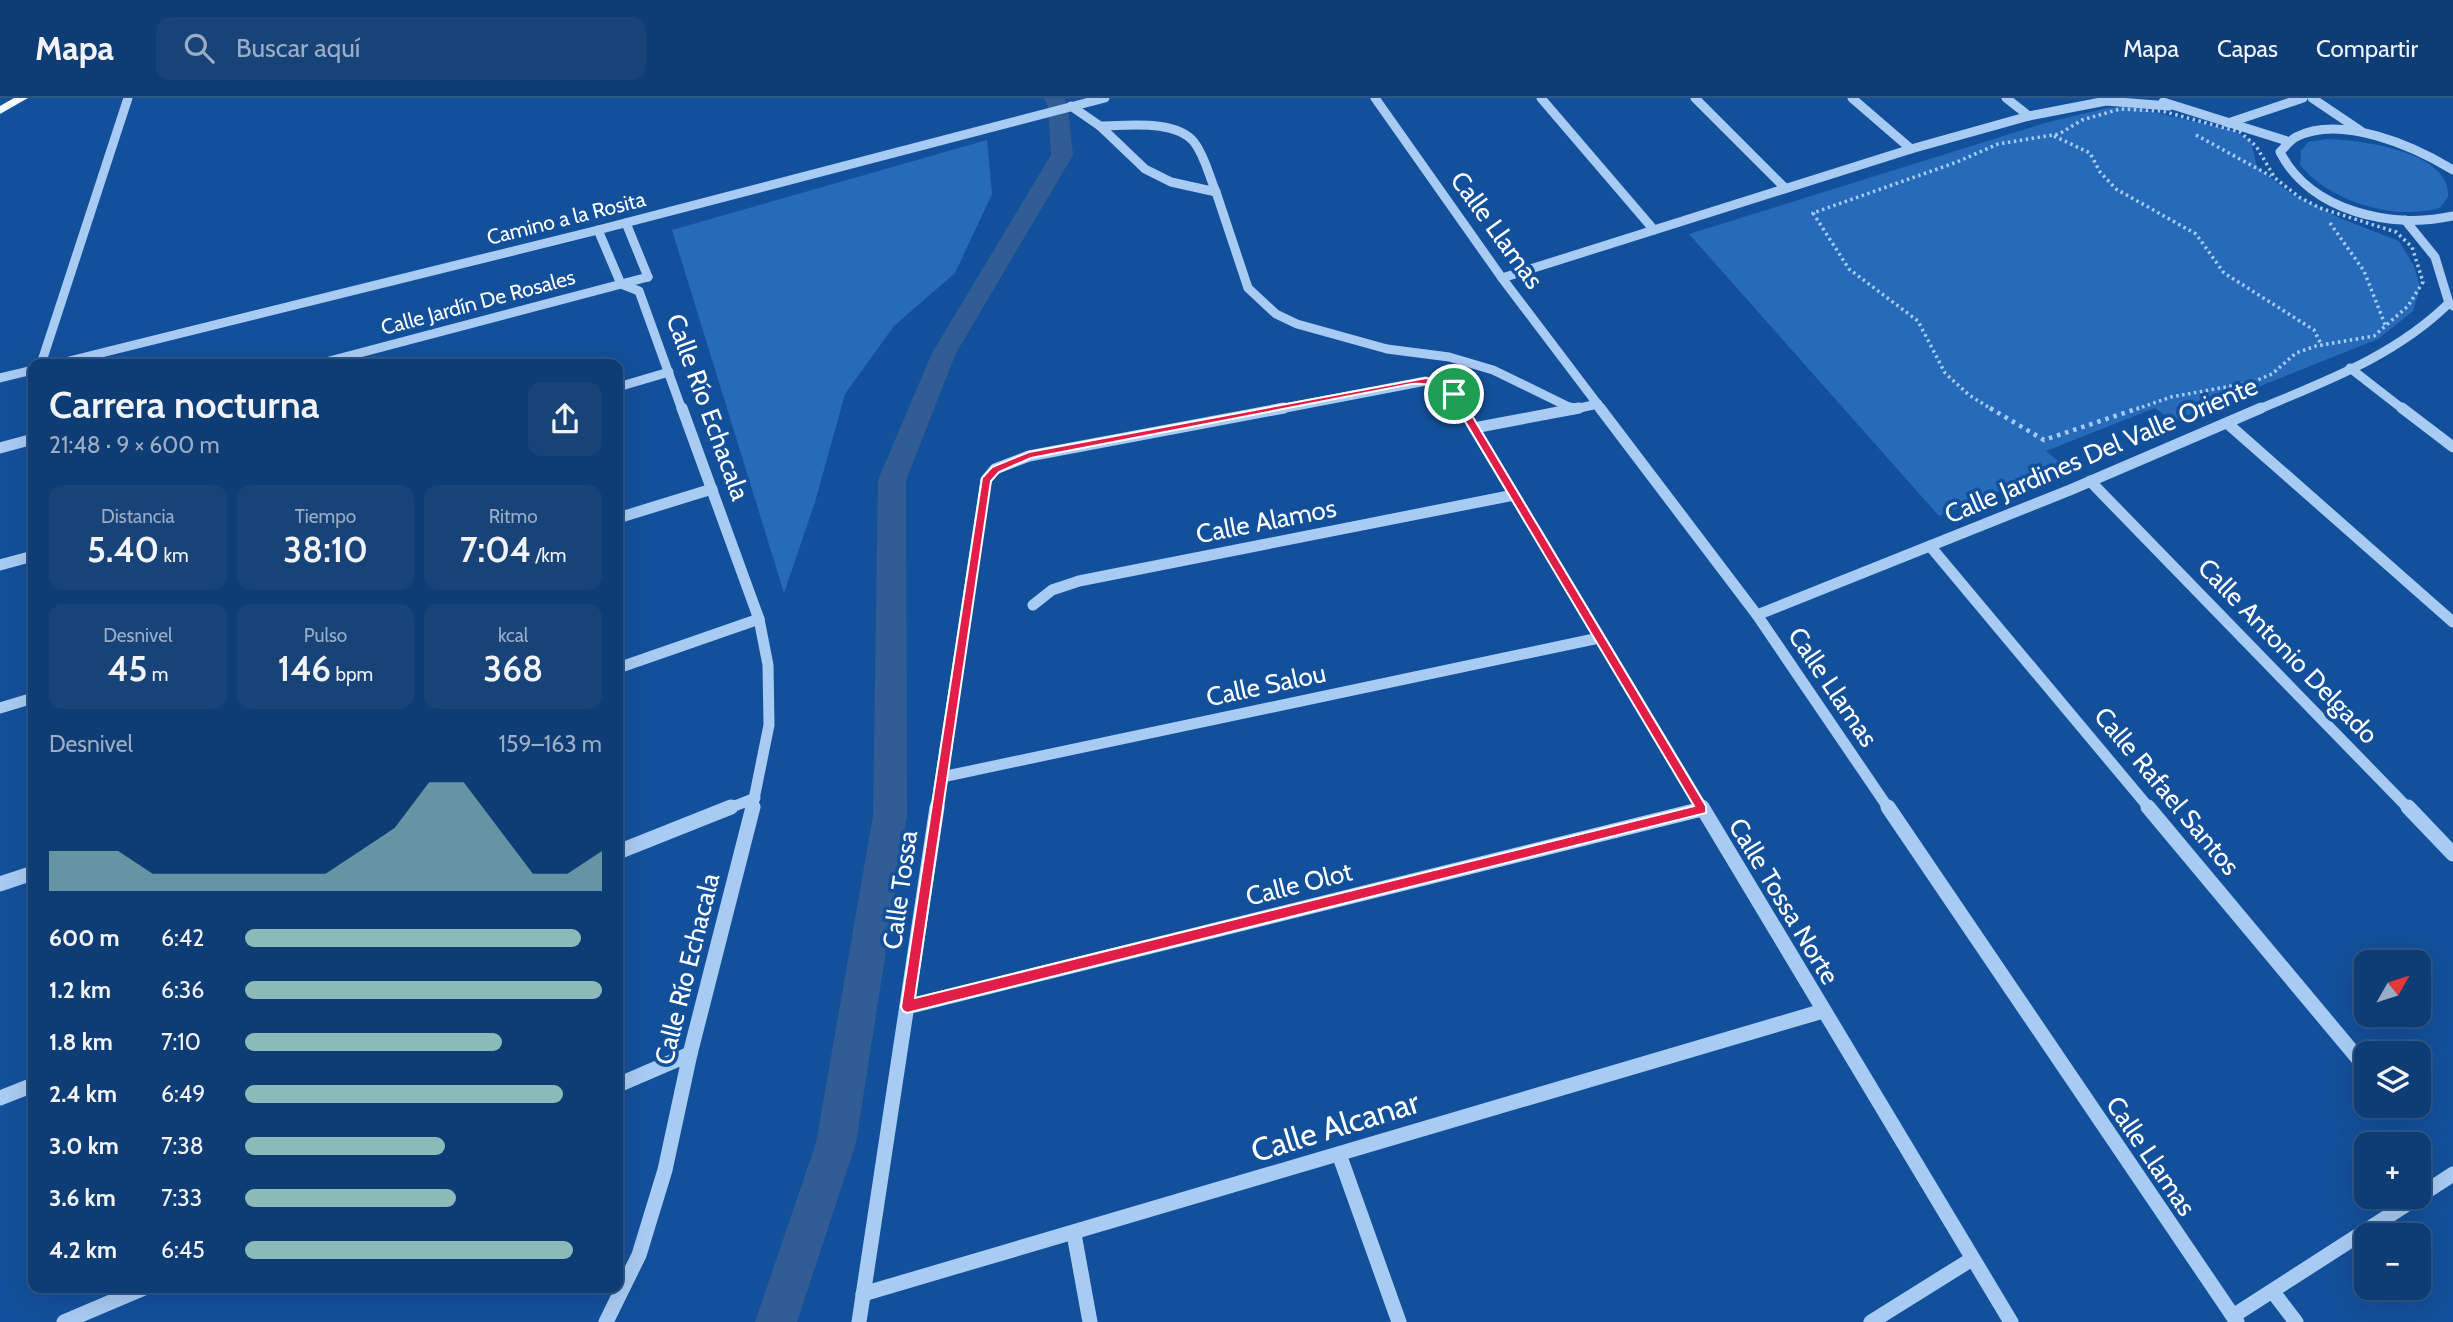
<!DOCTYPE html>
<html lang="es">
<head>
<meta charset="utf-8">
<style>
	body { margin:0; font-family:Cabin,sans-serif; background:#174379; color:#f1f3f6; height:100vh; display:flex; flex-direction:column; font-size:26px; white-space:nowrap }
	* { box-sizing:border-box; margin:0 }
	p { font-size:23px; color:#9badc5 }
	.icon { flex:none; width:38px; height:38px; fill:none; stroke:currentColor; stroke-width:2; stroke-linecap:round; stroke-linejoin:round }
	.map { position:relative; flex:1; overflow:hidden }
	.side { position:absolute; left:28px; top:261px; width:595px; height:934px; display:flex; flex-direction:column; background:#0e3c74; border-radius:14px; box-shadow:0 7px 28px #0002,0 0 0 2px #2e5686 }
	.side>* { flex:none }
	.needle { width:46px; rotate:51deg }
	.buttons { position:absolute; left:2354px; top:852px; display:grid; gap:14px }
	.buttons a { display:grid; place-items:center; width:77px; height:77px; border-radius:14px; background:#0e3c74; box-shadow:0 7px 28px #0002,0 0 0 2px #2e5686; font-size:35px }
	.pin { position:absolute; display:grid; place-items:center; width:60px; height:60px; color:#fff; margin:-30px; border:4px solid #fff; border-radius:50%; box-shadow:0 2px 7px #0007 }
	.round { display:grid; place-items:center; flex:none; width:74px; height:74px; border-radius:14px; background:#174379 }
	.overview { display:flex; align-items:center; justify-content:space-between; height:119px; padding:0 21px }
	h1 { font-size:38px; font-weight:600; line-height:52px }
	.metrics { display:grid; grid-template-columns:repeat(3,1fr); gap:10px; height:119px; padding:7px 21px }
	.metrics div { display:grid; align-content:center; border-radius:14px; background:#174379; text-align:center }
	.metrics b { font-size:35px; font-weight:600 }
	.metrics small { font-size:19px; font-weight:400 }
	.metrics p { font-size:19px }
	.chart { height:196px; padding:14px 21px }
	.chart p { display:flex; justify-content:space-between }
	.chart svg { width:100%; height:126px; margin-top:7px; fill:#8bbbb9; opacity:.7 }
	ul { padding:0 21px; list-style:none; font-size:23px }
	li { display:grid; grid-template-columns:112px 84px 1fr; align-items:center; height:52px }
	li i { height:18px; border-radius:9px; background:#8bbbb9 }
	header { display:flex; align-items:center; gap:42px; box-sizing:border-box; height:98px; padding:0 35px; background:#0e3c74; border-bottom:2px solid #2e5686 }
	header strong { font-size:33px }
	nav { display:flex; gap:38px; margin-inline-start:auto; font-size:24px }
	.search { width:490px; height:63px; background:#174379; display:flex; align-items:center; gap:18px; box-sizing:border-box; padding:0 24px; border-radius:14px; color:#9badc5; font-size:26px }
	.map>svg:first-child { display:block }
	.green { fill:#266ab9 }
	.lines { fill:none; stroke-linecap:round; stroke-linejoin:round }
	.canal { fill:#315d94; fill-rule:evenodd }
	.path-far1 { stroke:#a8cbf3; stroke-width:3.5; stroke-dasharray:2.5 3.5; stroke-linecap:butt }
	.path { stroke:#a8cbf3; stroke-width:4.5; stroke-dasharray:3.5 5; stroke-linecap:butt }
	.minor-far2 { stroke:#a8cbf3; stroke-width:9 }
	.minor-far1 { stroke:#a8cbf3; stroke-width:11 }
	.minor { stroke:#a8cbf3; stroke-width:15 }
	.major { fill:#f4f9ff; fill-rule:evenodd }
	.route { fill:#e11d48; stroke:#fff; stroke-width:2; fill-rule:evenodd }
	.labels { text-anchor:middle; dominant-baseline:central; stroke-width:7; stroke-linejoin:round; paint-order:stroke }
	.far-street-label { font-size:21px; fill:#fff; stroke:#13509b }
	.street-label { font-size:26px; fill:#fff; stroke:#13509b }
	.near-street-label { font-size:32px; fill:#fff; stroke:#13509b }
</style>
</head>
<body>
<header>
<strong>Mapa</strong>
<div class="search"><svg class="icon" aria-label="search" viewBox="0 0 24 24"><circle cx="10" cy="10" r="6"/><path d="M15 15l6 6"/></svg>Buscar aquí</div>
<nav><a>Mapa</a><a>Capas</a><a>Compartir</a></nav>
</header>
<div class="map">
<svg width="2453" height="1224" viewBox="0 0 2453 1224">
	<rect width="100%" height="100%" fill="#13509b"/>
	<g class="green">
		<path d="M 2128,8 L 2235,33 L 2251,43 L 2257,69 L 2289,94 L 2342,121 L 2399,143 L 2414,168 L 2420,189 L 2413,213 L 2378,241 L 2173,323 L 2155,310 L 2046,353 L 2063,367 L 1939,418 L 1689,136 L 2045,25 L 2107,10 Z"/>
		<path d="M 2327,41 C 2360,42 2451,53 2448,99 L 2440,110 C 2393,123 2331,104 2300,67 L 2301,53 L 2308,44 Z"/>
		<path d="M 987,42 L 992,96 L 955,175 L 894,228 L 845,296 L 815,404 L 784,495 L 672,132 Z"/>
	</g>
	<g class="lines">
		<path class="canal" d="M 1044,0 L 1064,0 L 1068,9 L 1073,57 L 956,255 L 906,382 L 907,718 L 856,1045 L 797,1224 L 755,1224 L 816,1045 L 873,718 L 878,382 L 932,255 L 1051,57 L 1048,9 Z"/>
		<g class="path-far1">
			<path d="M 2196,37 L 2271,78"/>
			<path d="M 2054,38 L 2090,55 L 2100,74 L 2116,91 L 2196,136 L 2224,175 L 2314,232 L 2322,248"/>
			<path d="M 2330,125 L 2364,173 L 2386,229"/>
			<path d="M 1993,312 L 1969,297 L 1945,275 L 1918,223 L 1849,171 L 1813,115 L 1957,64 L 1998,46 L 2059,36 L 2082,22 L 2120,11 L 2162,13 L 2240,34 L 2256,48 L 2275,80 L 2299,99 L 2320,110 L 2396,134 L 2412,149 L 2423,184 L 2408,208 L 2374,238 L 2316,248 L 2296,255 L 2272,276 L 2253,284 L 2171,299 L 2134,312"/>
		</g>
		<path class="path" d="M 1990,310 L 2044,342 L 2139,310"/>
		<g class="minor-far2">
			<path d="M 1375,0 L 1502,180 L 1602,312"/>
			<path d="M 1541,0 L 1654,132"/>
			<path d="M 1695,0 L 1785,90"/>
			<path d="M 1852,0 L 1911,51"/>
			<path d="M 2006,0 L 2029,18"/>
			<path d="M 2312,0 L 2361,33"/>
			<path d="M 2163,4 L 2287,43"/>
			<path d="M 1071,8 L 1100,28 L 1145,71 L 1171,84 L 1216,94 L 1248,190 L 1276,216 L 1297,226 L 1387,251 L 1449,259 L 1493,272 L 1573,311"/>
			<path d="M 2228,25 L 2303,0"/>
			<path d="M 1100,28 C 1127,28 1175,21 1194,44 C 1205,58 1209,78 1216,94"/>
			<path d="M 2453,72 C 2414,48 2341,16 2296,39 C 2290,42 2285,49 2280,54 C 2310,113 2392,132 2453,118"/>
			<path d="M 2405,122 L 2435,159 L 2449,205 L 2453,208"/>
			<path d="M 626,125 L 648,179"/>
			<path d="M 598,132 L 621,186 L 639,193 L 682,312"/>
			<path d="M 1502,180 L 1911,51 L 2029,18 L 2106,3 L 2169,8"/>
			<path d="M 41,266 L 128,0"/>
			<path d="M 57,266 L 598,132 L 1105,0"/>
			<path d="M 318,266 L 648,179"/>
			<path d="M 2350,270 L 2404,312"/>
			<path d="M 0,280 L 33,272"/>
			<path d="M 618,289 L 669,274"/>
			<path d="M 1275,312 L 1426,283 C 1445,288 1453,295 1463,312"/>
			<path d="M 1570,312 L 1598,306"/>
			<path d="M 2257,312 C 2326,283 2395,258 2449,205"/>
		</g>
		<g class="minor-far1">
			<path d="M 682,310 L 759,521 L 768,567 L 769,627 L 752,711"/>
			<path d="M 1462,310 L 1703,711"/>
			<path d="M 1570,310 L 1573,311"/>
			<path d="M 1600,310 L 1757,517 L 1889,711"/>
			<path d="M 2402,310 L 2453,349"/>
			<path d="M 2227,325 L 2453,524"/>
			<path d="M 1474,330 L 1579,310"/>
			<path d="M 0,350 L 33,341"/>
			<path d="M 2090,383 L 2409,711"/>
			<path d="M 618,420 L 712,391"/>
			<path d="M 1930,448 L 2150,711"/>
			<path d="M 0,467 L 33,458"/>
			<path d="M 1033,507 L 1052,492 L 1079,483 L 1514,397"/>
			<path d="M 1757,517 L 2070,392 L 2261,310"/>
			<path d="M 618,570 L 759,521"/>
			<path d="M 0,610 L 33,600"/>
			<path d="M 942,679 L 1599,540"/>
			<path d="M 727,711 L 755,700"/>
			<path d="M 936,711 L 986,382 L 995,371 L 1029,358 L 1284,310"/>
		</g>
		<g class="minor">
			<path d="M 1702,709 L 2011,1224"/>
			<path d="M 1888,709 L 2237,1224"/>
			<path d="M 2148,709 L 2366,970"/>
			<path d="M 2408,709 L 2453,756"/>
			<path d="M 618,754 L 731,709"/>
			<path d="M 0,786 L 33,775"/>
			<path d="M 907,909 L 1702,711"/>
			<path d="M 618,987 L 690,956"/>
			<path d="M 0,1000 L 33,987"/>
			<path d="M 1339,1056 L 1399,1224"/>
			<path d="M 2418,1099 L 2453,1076"/>
			<path d="M 1074,1136 L 1090,1224"/>
			<path d="M 2273,1194 L 2296,1224"/>
			<path d="M 863,1196 L 1823,913"/>
			<path d="M 2233,1218 L 2418,1099"/>
			<path d="M 64,1224 L 144,1190"/>
			<path d="M 606,1224 L 639,1157 L 665,1072 L 690,956 L 753,709"/>
			<path d="M 859,1224 L 937,709"/>
			<path d="M 1871,1224 L 1972,1161"/>
		</g>
		<path class="major" d="M 14,0 L 28,0 L 0,16 L 0,8 Z"/>
	</g>
	<path class="route" d="M 1426,280 L 1445,285 L 1459,296 L 1706,708 L 1706,715 L 907,915 L 903,913 L 901,909 L 982,380 L 992,369 L 1029,354 ZM 1412,286 C 1428,285 1437,288 1450,298 L 1694,708 L 915,900 L 991,383 L 999,374 L 1031,360 Z"/>
	<g class="labels">
		<g class="far-street-label">
			<text transform="translate(566 120) rotate(-14)">Camino a la Rosita</text>
			<text transform="translate(478 204) rotate(-15)">Calle Jardín De Rosales</text>
		</g>
		<g class="street-label">
			<text transform="translate(1497 132) rotate(54)">Calle Llamas</text>
			<text transform="translate(708 309) rotate(70)">Calle Río Echacala</text>
			<text transform="translate(2101 352) rotate(-23)">Calle Jardines Del Valle Oriente</text>
			<text transform="translate(1266 423) rotate(-11)">Calle Alamos</text>
			<text transform="translate(2288 553) rotate(46)">Calle Antonio Delgado</text>
			<text transform="translate(1266 587) rotate(-12)">Calle Salou</text>
			<text transform="translate(1833 589) rotate(56)">Calle Llamas</text>
			<text transform="translate(2167 693) rotate(50)">Calle Rafael Santos</text>
			<text transform="translate(1299 786) rotate(-14)">Calle Olot</text>
			<text transform="translate(900 792) rotate(-82)">Calle Tossa</text>
			<text transform="translate(1784 803) rotate(59)">Calle Tossa Norte</text>
			<text transform="translate(687 871) rotate(-76)">Calle Río Echacala</text>
			<text transform="translate(2151 1058) rotate(56)">Calle Llamas</text>
		</g>
		<g class="near-street-label">
			<text transform="translate(1335 1028) rotate(-17)">Calle Alcanar</text>
		</g>
	</g>
</svg>
<div class="buttons">
<a><svg class="needle" viewBox="-14 -14 28 28"><path d="M0-13l5 13h-10z" fill="#e53935"/><path d="M0 13l5-13h-10z" fill="#9badc5"/></svg></a>
<a><svg class="icon" aria-label="layers" viewBox="0 0 24 24"><path d="M12 4l9 5-9 5-9-5zM3 14l9 5 9-5"/></svg></a>
<a>+</a>
<a>−</a>
</div>
<div class="pin" style="left:1454px;top:296px;background:#1e9e55"><svg class="icon" aria-label="arrive" viewBox="0 0 24 24"><path d="M6 21V4h12l-3 4 3 4H6"/></svg></div>
<section class="side">
<div class="overview"><div><h1>Carrera nocturna</h1><p>21:48 · 9 × 600 m</p></div><a class="round"><svg class="icon" aria-label="share" viewBox="0 0 24 24"><path d="M12 15V3M7 8l5-5 5 5M5 13v7h14v-7"/></svg></a></div>
<div class="metrics">
<div><p>Distancia</p><b>5.40<small> km</small></b></div>
<div><p>Tiempo</p><b>38:10</b></div>
<div><p>Ritmo</p><b>7:04<small> /km</small></b></div>
</div>
<div class="metrics">
<div><p>Desnivel</p><b>45<small> m</small></b></div>
<div><p>Pulso</p><b>146<small> bpm</small></b></div>
<div><p>kcal</p><b>368</b></div>
</div>
<div class="chart"><p><span>Desnivel</span>159–163 m</p>
<svg viewBox="0 0 160 44" preserveAspectRatio="none"><path d="M0 44V30L10 30L20 30L30 38L40 38L50 38L60 38L70 38L80 38L90 30L100 22L110 6L120 6L130 22L140 38L150 38L160 30V44z"/></svg>
</div>
<ul>
<li><b>600 m</b>6:42<i style="width:94%"></i></li>
<li><b>1.2 km</b>6:36<i style="width:100%"></i></li>
<li><b>1.8 km</b>7:10<i style="width:72%"></i></li>
<li><b>2.4 km</b>6:49<i style="width:89%"></i></li>
<li><b>3.0 km</b>7:38<i style="width:56%"></i></li>
<li><b>3.6 km</b>7:33<i style="width:59%"></i></li>
<li><b>4.2 km</b>6:45<i style="width:92%"></i></li>
</ul>
</section>
</div>
</body>
</html>
